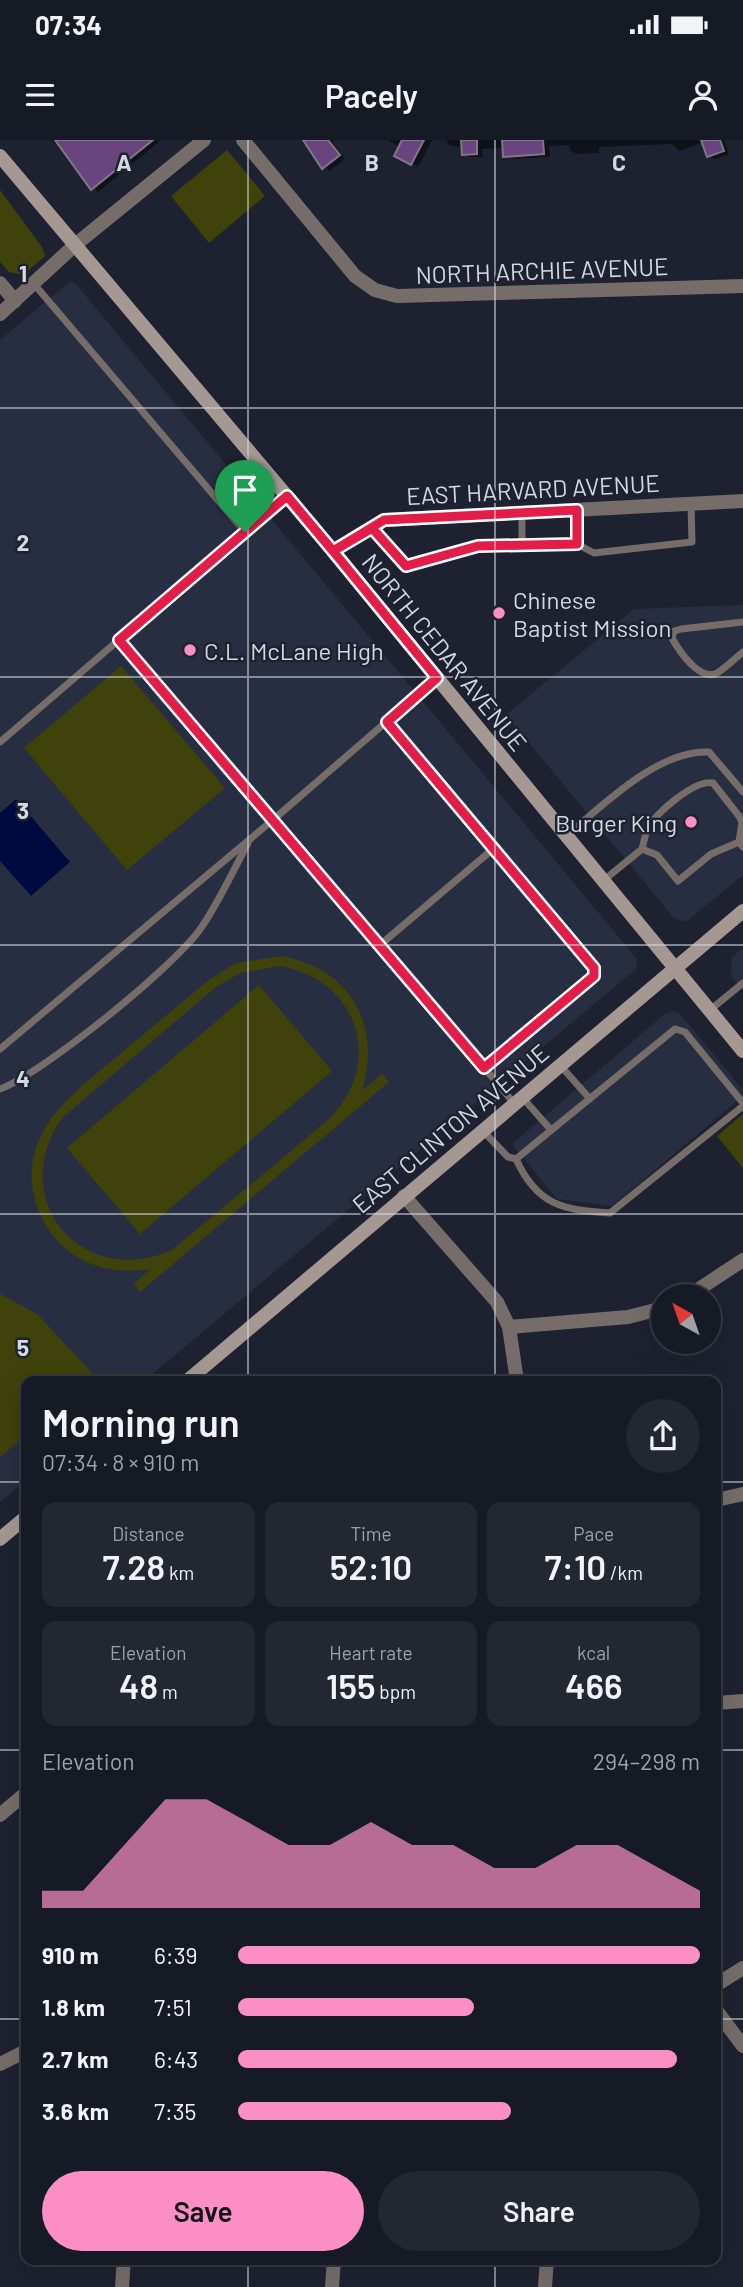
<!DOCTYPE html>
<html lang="en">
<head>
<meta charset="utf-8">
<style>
	body { margin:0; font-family:Barlow,sans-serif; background:#232731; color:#f1f3f6; height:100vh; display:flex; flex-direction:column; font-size:26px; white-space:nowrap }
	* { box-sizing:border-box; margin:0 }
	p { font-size:23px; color:#9ea1a6 }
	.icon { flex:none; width:38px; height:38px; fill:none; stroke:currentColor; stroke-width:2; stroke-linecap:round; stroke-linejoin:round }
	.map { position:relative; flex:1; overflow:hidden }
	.details { position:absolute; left:21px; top:1236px; width:700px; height:889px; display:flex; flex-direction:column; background:#161a24; border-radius:14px; box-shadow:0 7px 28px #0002,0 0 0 2px #353841 }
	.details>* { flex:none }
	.needle { width:46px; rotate:320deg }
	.controls { position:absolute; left:651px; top:1144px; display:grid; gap:14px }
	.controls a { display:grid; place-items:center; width:70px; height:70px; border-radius:50%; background:#161a24; box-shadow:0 7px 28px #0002,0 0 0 2px #353841; font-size:35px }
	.pin { position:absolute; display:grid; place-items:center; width:60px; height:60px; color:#fff; margin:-72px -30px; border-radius:50% 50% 50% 0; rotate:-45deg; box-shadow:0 0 7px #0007 }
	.pin .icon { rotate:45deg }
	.round { display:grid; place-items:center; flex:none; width:74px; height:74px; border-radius:37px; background:#232731 }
	.summary { display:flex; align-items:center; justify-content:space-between; height:119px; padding:0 21px }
	h1 { font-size:38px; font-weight:600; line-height:52px }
	.stats { display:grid; grid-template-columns:repeat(3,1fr); gap:10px; height:119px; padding:7px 21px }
	.stats div { display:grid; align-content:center; border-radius:14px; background:#232731; text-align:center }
	.stats b { font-size:35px; font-weight:600 }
	.stats small { font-size:19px; font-weight:400 }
	.stats p { font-size:19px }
	.chart { height:196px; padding:14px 21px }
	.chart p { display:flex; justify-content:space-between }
	.chart svg { width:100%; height:126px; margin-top:7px; fill:#fb8fc5; opacity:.7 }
	.action { display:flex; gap:14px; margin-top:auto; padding:14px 21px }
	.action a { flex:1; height:80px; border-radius:42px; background:#fb8fc5; color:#111; font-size:28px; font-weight:600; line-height:80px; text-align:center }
	.action a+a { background:#232731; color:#f1f3f6 }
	ul { padding:0 21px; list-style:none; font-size:23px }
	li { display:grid; grid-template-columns:112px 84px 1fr; align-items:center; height:52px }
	li i { height:18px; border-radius:9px; background:#fb8fc5 }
	.status { display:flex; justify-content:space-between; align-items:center; height:49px; padding:0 35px; background:#161a24; direction:ltr }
	.status svg { height:19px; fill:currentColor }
	header { display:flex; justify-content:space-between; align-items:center; height:91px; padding:0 21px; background:#161a24; font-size:32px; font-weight:600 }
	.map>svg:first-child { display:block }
	.built { fill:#282e41 }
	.green { fill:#3f420a; fill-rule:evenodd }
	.water { fill:#000a3f }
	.shadow { fill:#0007 }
	.building { fill:#69447f; stroke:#807786; stroke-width:2 }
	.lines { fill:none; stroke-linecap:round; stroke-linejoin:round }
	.lane { stroke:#766d6a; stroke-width:7 }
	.street { stroke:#766d6a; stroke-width:14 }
	.secondary { stroke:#a59893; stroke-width:14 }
	.route-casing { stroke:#fff; stroke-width:14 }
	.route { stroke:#e11d48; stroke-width:9 }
	.grid { fill:none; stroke:#d4d8e1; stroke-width:2; stroke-opacity:0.55 }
	.poi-dot { fill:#fb8fc5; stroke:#1e2230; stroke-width:2.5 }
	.labels { text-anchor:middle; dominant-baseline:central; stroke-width:5; stroke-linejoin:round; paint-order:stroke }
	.street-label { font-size:24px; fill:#d4d8e1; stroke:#1e2230 }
	.poi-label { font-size:24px; fill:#d4d8e1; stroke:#1e2230; text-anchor:start }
	.grid-label { font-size:23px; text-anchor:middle; font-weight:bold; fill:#d4d8e1; stroke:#1e2230; stroke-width:5; stroke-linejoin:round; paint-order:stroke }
</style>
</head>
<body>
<div class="status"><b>07:34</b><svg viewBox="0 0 49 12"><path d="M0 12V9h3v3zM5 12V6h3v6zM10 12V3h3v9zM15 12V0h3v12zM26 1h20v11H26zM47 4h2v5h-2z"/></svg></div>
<header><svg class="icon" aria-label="menu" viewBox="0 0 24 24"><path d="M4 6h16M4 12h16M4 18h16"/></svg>Pacely<svg class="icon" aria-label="person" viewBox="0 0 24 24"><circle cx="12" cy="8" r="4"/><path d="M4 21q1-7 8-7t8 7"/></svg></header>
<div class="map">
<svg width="743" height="2147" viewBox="0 0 743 2147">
	<rect width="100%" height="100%" fill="#1e2230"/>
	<g class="built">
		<path d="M 69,142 L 75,143 L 637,819 L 636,829 L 144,1241 L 26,1241 L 26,1340 L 0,1362 L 0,200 Z"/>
		<path d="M 743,465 L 743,735 L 686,782 L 674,778 L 506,575 L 634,469 Z"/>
		<path d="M 743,808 L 743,850 L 731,836 L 732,817 Z"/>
		<path d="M 673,871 L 680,874 L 743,950 L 743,956 L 612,1066 L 557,1059 L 512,1004 L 665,874 Z"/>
	</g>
	<g class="green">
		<path d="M 227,10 L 265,56 L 209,103 L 171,56 Z"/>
		<path d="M 0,50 L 42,107 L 45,116 L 23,135 L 9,132 L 0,122 Z"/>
		<path d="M 121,526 L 225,648 L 127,730 L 24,608 Z"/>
		<path d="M 281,816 C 350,828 382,884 362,950 L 382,934 L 389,942 L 140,1152 L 134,1144 L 150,1129 C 115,1135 78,1126 54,1097 C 42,1082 34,1063 32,1044 C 28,982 78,950 120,914 C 150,889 180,864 210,839 L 236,823 ZM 280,826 C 359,840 385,924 328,980 L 172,1110 C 83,1150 5,1060 62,978 L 216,847 L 240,833 Z"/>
		<path d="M 259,845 L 332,931 L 140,1094 L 67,1008 Z"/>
		<path d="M 743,974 L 743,1028 L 717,996 Z"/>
		<path d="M 0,1154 L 37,1174 L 96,1237 L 91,1241 L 26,1241 L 26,1295 L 0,1317 Z"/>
	</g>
	<path class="water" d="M 16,659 L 70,722 L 31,756 L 0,721 L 0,673 Z"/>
	<g class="shadow">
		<path d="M 50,0 L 161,0 L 98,52 L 60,5 Z"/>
		<path d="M 304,0 L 335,0 L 332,2 L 345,19 L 329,31 Z"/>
		<path d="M 387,0 L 432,0 L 418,27 L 396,15 L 400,7 Z"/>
		<path d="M 447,0 L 724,0 L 729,14 L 715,19 L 709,16 L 704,2 L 679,11 L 672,4 L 599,7 L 599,13 L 576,14 L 570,10 L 569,5 L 549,6 L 550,17 L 511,19 L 505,15 L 504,8 L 482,9 L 483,17 L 470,17 L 463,14 L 463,8 L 448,5 Z"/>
	</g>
	<g class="building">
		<path d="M 55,0 L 153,0 L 91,50 Z"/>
		<path d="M 303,0 L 328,0 L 340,15 L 322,29 Z"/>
		<path d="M 402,0 L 424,0 L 411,25 L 394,16 Z"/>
		<path d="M 461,0 L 477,0 L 477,14 L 462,15 Z"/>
		<path d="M 502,0 L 543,0 L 544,14 L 503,17 Z"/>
		<path d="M 701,0 L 720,0 L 724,11 L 707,17 Z"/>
	</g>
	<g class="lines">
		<g class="lane">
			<path d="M 34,144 L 245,392"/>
			<path d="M 577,370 L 577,404"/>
			<path d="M 522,373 L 522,404"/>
			<path d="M 372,388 L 406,426 L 478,406 L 577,404 L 594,413 L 692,402 L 691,364"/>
			<path d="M 743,482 L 681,489 L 674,491 L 672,498 C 679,511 700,542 717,533 C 726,528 735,518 743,512"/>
			<path d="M 437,538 L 274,679 L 514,963"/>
			<path d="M 387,582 L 594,828 L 594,836 L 484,928"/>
			<path d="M 0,602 L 286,356"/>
			<path d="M 566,696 C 602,666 659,609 709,612 L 743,652"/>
			<path d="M 642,709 C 644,702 645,694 648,688 C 655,673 696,639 713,643 L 739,676 L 742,682 L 739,702"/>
			<path d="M 604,740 L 642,709 L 657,715 L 678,741 L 711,714 L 739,702 L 743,707"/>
			<path d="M 380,805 L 493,709"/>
			<path d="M 710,870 L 743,843"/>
			<path d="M 0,909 L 274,679 L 119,500"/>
			<path d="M 560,925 L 590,959"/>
			<path d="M 0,949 C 43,933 174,827 201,788 C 219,762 233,731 248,703"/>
			<path d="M 522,957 L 551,990"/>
			<path d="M 483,991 L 508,1017 L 516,1019 L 675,889 L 685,892 L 743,963"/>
			<path d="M 516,1019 C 537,1065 562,1070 610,1073 L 743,966"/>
		</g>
		<g class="street">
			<path d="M 243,0 L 355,136 L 375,150 L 397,156 L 743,146"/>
			<path d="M 0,143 L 15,161"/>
			<path d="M 0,174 L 75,105 L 204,0"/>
			<path d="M 333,411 L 384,380 L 743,361"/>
			<path d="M 404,1056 L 497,1162 L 509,1187 L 517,1241"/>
			<path d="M 687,1157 L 743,1120"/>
			<path d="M 509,1187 L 628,1177 L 663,1168"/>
			<path d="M 716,1360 L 743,1354"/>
			<path d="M 716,1563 L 743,1561"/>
			<path d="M 0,1675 L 26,1653"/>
			<path d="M 716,1845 L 743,1828"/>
			<path d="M 716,1870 L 743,1906"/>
			<path d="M 0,1924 L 26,1911"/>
			<path d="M 122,2147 L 124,2119"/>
			<path d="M 332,2147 L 334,2119"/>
			<path d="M 545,2147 L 547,2119"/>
		</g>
		<g class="secondary">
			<path d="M 0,16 L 333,411 L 743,911"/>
			<path d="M 187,1241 L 743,771"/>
			<path d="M 0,1399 L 26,1377"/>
		</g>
	</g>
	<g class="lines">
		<defs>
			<path id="route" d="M 245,392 L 119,500 L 484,928 L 594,836 L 594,828 L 387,582 L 437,538 L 333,411 L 372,388 L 406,426 L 478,406 L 577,404 L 577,370 L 384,380 L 333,411 L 287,356 L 245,392"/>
		</defs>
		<use href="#route" class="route-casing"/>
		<use href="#route" class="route"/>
	</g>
	<path class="grid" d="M 248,0 L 248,1241M 495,0 L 495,1241M 0,268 L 743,268M 0,537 L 743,537M 0,805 L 743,805M 0,1074 L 743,1074M 0,1342 L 26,1342M 716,1342 L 743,1342M 0,1610 L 26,1610M 716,1610 L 743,1610M 0,1879 L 26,1879M 716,1879 L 743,1879M 248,2119 L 248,2147M 495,2119 L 495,2147"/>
	<g class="poi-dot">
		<circle cx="499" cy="473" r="7"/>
		<circle cx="190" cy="510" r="7"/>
		<circle cx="691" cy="682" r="7"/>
	</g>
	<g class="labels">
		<g class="street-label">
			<text transform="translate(542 130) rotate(-2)">NORTH ARCHIE AVENUE</text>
			<text transform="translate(533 349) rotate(-3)">EAST HARVARD AVENUE</text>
			<text transform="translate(445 512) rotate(51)">NORTH CEDAR AVENUE</text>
			<text transform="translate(450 988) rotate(-40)">EAST CLINTON AVENUE</text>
		</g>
		<g class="poi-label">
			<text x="513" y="459">Chinese<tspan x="513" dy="28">Baptist Mission</tspan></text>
			<text x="204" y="510">C.L. McLane High</text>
			<text x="677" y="682" text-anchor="end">Burger King</text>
		</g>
	</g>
	<g class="grid-label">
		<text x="124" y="31">A</text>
		<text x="372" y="31">B</text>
		<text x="619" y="31">C</text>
		<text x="23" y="142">1</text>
		<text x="23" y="411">2</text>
		<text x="23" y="679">3</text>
		<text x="23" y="947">4</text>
		<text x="23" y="1216">5</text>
	</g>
</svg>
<div class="controls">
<a><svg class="needle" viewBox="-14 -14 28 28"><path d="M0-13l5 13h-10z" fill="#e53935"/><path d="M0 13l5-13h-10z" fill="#9ea1a6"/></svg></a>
</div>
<div class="pin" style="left:245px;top:392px;background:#1e9e55"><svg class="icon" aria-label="arrive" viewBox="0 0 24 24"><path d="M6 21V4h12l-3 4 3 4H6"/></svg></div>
<section class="details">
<div class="summary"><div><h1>Morning run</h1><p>07:34 · 8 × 910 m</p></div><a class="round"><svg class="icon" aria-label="share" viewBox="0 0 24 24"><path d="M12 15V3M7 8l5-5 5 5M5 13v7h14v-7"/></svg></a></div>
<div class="stats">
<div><p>Distance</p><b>7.28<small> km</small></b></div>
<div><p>Time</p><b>52:10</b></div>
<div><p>Pace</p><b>7:10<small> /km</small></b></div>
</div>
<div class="stats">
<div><p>Elevation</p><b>48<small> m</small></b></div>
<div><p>Heart rate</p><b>155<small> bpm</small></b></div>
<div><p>kcal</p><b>466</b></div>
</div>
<div class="chart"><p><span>Elevation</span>294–298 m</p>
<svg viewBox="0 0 160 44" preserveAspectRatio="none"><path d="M0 44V38L10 38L20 22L30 6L40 6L50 14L60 22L70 22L80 14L90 22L100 22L110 30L120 30L130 22L140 22L150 30L160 38V44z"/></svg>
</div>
<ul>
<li><b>910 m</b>6:39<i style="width:100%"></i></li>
<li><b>1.8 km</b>7:51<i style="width:51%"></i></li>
<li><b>2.7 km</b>6:43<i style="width:95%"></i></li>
<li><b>3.6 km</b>7:35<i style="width:59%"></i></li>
</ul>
<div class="action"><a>Save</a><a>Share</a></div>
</section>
</div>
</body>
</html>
